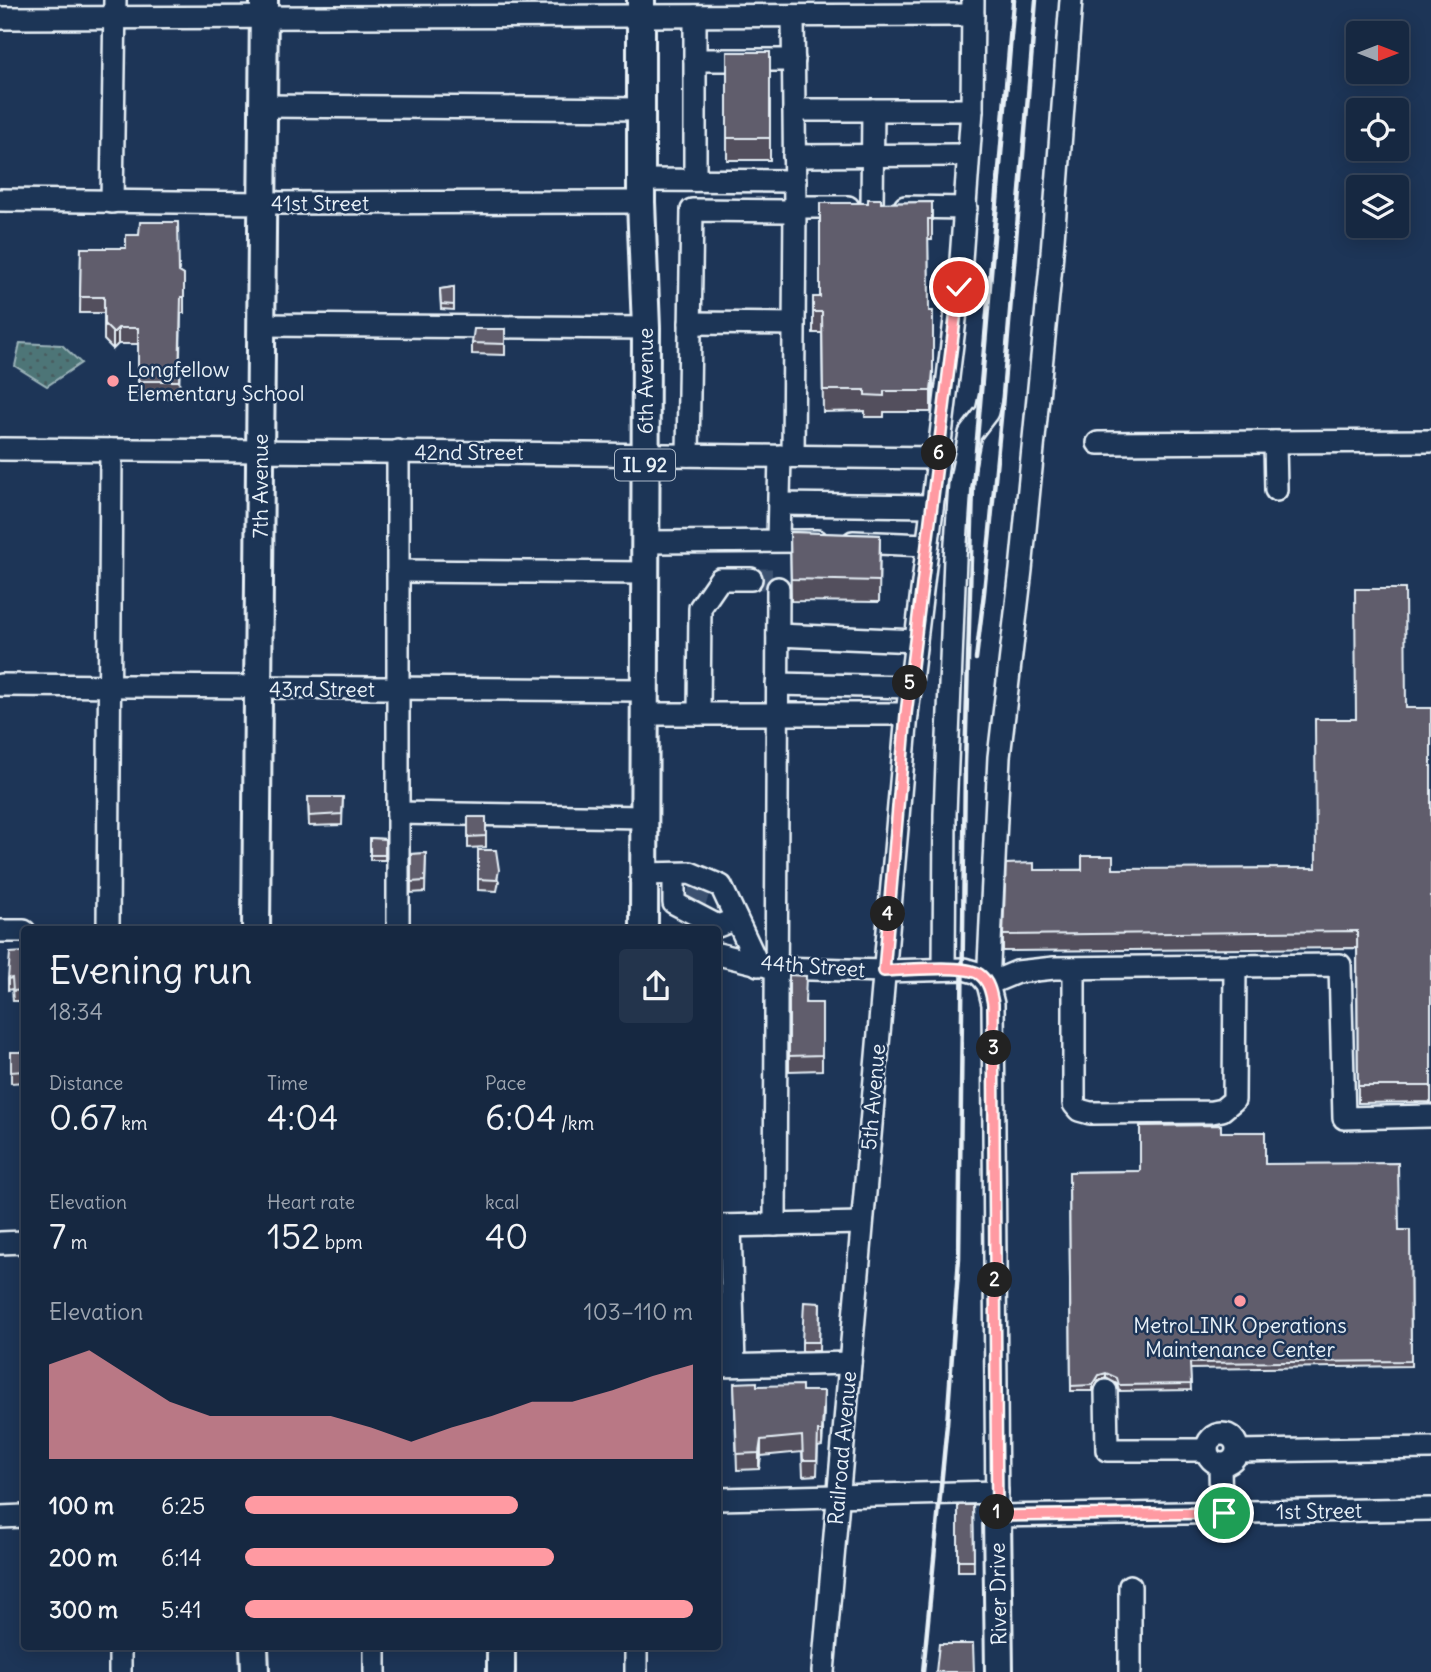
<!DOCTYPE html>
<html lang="en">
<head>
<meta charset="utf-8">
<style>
	body { margin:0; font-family:Delius,sans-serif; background:#23344c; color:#f1f3f6; height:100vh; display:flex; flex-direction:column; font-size:26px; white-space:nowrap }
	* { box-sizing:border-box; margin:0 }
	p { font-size:23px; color:#9ea6b1 }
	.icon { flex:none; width:38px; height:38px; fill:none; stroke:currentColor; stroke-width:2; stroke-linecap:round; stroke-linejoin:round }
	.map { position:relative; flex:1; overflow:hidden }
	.side { position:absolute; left:21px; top:926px; width:700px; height:724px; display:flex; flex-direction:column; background:#162841; border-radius:7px; box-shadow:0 4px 18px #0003,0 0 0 2px #35445a }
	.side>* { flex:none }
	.needle { width:46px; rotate:90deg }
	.fabs { position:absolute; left:1346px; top:21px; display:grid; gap:14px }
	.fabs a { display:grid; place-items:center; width:63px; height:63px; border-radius:7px; background:#162841; box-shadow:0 4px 18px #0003,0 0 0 2px #35445a; font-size:35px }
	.pin { position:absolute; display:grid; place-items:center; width:60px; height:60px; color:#fff; margin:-30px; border:4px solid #fff; border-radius:50%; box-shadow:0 2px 7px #0007 }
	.km { position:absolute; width:35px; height:35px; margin:-18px; border-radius:50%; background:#222; color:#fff; font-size:19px; line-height:35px; text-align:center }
	.round { display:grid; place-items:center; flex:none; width:74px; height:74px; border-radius:7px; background:#23344c }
	.headline { display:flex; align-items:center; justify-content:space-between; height:119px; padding:0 28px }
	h1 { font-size:38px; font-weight:600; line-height:52px }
	.figures { display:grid; grid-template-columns:repeat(3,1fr); gap:10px; height:119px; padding:7px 28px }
	.figures div { display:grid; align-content:center }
	.figures b { font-size:35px; font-weight:600 }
	.figures small { font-size:19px; font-weight:400 }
	.figures p { font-size:19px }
	.chart { height:196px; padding:14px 28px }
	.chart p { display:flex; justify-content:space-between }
	.chart svg { width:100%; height:126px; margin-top:7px; fill:#ff9aa2; opacity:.7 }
	ul { padding:0 28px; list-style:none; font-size:23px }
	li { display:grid; grid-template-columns:112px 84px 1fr; align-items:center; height:52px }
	li i { height:18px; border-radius:9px; background:#ff9aa2 }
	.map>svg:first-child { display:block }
	.grass { fill:url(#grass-dots); stroke:#9ab2b8; stroke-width:2 }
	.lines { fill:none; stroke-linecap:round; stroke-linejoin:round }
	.minor-tunnel { stroke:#3b516f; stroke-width:21; stroke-dasharray:21 10; stroke-linecap:butt }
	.minor-casing { stroke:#e8f1f8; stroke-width:26 }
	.major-casing { stroke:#e8f1f8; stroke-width:32 }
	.minor { stroke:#1d3557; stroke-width:21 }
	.major { stroke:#1d3557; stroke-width:26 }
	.rail { stroke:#e8f1f8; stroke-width:4.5 }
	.wall { fill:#53505d; stroke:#e8f1f8; stroke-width:2 }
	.shaded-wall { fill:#44414c; stroke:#e8f1f8; stroke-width:2 }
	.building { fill:#615d6c; stroke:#e8f1f8; stroke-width:2 }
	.route-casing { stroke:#fff; stroke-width:14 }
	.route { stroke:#ff9aa2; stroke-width:9 }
	.poi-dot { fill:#ff9aa2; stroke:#1d3557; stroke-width:2.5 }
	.labels { text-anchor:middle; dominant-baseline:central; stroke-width:5; stroke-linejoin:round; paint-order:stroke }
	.shield { fill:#1d3557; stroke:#abb9c8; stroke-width:2 }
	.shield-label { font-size:19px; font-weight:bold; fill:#e8f1f8 }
	.street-label { font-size:21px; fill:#e8f1f8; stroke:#1d3557 }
	.poi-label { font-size:21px; fill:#e8f1f8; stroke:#1d3557; text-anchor:start }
</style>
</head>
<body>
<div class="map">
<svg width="1431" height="1672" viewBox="0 0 1431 1672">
	<defs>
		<pattern id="grass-dots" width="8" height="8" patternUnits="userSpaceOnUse" patternTransform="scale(1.75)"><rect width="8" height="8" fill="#4d7477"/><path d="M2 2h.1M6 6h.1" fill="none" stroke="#495c5e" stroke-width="1.8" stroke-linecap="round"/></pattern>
	</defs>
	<rect width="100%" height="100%" fill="#1d3557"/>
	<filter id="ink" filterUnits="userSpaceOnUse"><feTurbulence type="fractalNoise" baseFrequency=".0143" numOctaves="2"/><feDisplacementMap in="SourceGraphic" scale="14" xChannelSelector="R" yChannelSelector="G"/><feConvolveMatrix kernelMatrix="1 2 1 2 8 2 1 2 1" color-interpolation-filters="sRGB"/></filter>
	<g filter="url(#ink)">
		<path class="grass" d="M 20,343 L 62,345 L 81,363 L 47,386 L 15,366 Z"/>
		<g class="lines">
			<g class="minor-tunnel">
				<path d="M 751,579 L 778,579 L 778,588"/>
				<path d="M 695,905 L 700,887"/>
			</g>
			<defs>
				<g id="minor">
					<path d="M 695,16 L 695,60 L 794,60"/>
					<path d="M 0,18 L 973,15"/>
					<path d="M 695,60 L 695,180"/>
					<path d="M 263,106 L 643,109"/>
					<path d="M 794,110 L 972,110"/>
					<path d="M 794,156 L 956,155"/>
					<path d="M 641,180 L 795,181"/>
					<path d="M 0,200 L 263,203 L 641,202"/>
					<path d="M 112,202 L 115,0"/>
					<path d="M 872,207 L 873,110"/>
					<path d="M 905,207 L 966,208"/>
					<path d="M 690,323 L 794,324"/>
					<path d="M 261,325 L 646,328"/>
					<path d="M 1275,442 L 1276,490"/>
					<path d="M 1098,443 L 1431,441"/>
					<path d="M 0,449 C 313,452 625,453 938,458"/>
					<path d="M 688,455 L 692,210 L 789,211 L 795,207 L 848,207"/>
					<path d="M 793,456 L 795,207 L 793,16"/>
					<path d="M 779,504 L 932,506"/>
					<path d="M 778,540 L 780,456"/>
					<path d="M 645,542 L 817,541"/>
					<path d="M 853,542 L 927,545"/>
					<path d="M 398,571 L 645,573"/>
					<path d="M 778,635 L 916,641"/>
					<path d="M 777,684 L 910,687"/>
					<path d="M 0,685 L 644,690"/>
					<path d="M 644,714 L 907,714"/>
					<path d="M 699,714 L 700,608 L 720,579 L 751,579"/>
					<path d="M 398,813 L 643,817"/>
					<path d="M 643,874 L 690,873 L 721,886 L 758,965"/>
					<path d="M 674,875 L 674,903 L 718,926 L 736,919"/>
					<path d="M 108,929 L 111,450"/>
					<path d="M 398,929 L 398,451"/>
					<path d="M 0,931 L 24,931"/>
					<path d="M 718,954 L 775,968 L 884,971 L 964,969 L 978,973 L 982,977 L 988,984 L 993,1004 L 997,1516 L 1431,1509"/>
					<path d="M 1235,966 L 1340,965 L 1344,1118 L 1431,1116"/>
					<path d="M 944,969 L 945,814 L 955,558 L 960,484 L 970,434 L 987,412 L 991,394 L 1024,0"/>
					<path d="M 988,984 L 999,757 L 1021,570 L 1051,266 L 1071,0"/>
					<path d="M 988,984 L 1017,972 L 1054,968 L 1235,966 L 1234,1100 L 1222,1110 L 1212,1112 L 1090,1113 L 1079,1110 L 1074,1104 L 1074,969"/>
					<path d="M 775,1225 L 778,588"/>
					<path d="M 718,1226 L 862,1223"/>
					<path d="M 730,1226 L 734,1365"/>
					<path d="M 0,1243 L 24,1242"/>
					<path d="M 718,1366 L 850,1363"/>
					<path d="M 1106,1391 L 1107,1450 L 1207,1450"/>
					<circle cx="1222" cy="1449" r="15"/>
					<path d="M 1238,1451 L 1431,1448"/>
					<path d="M 1220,1465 L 1221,1514"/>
					<path d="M 718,1499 L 997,1492"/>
					<path d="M 0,1517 L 24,1516"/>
					<path d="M 1130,1586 L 1130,1672"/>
					<path d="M 120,1647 L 120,1672"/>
					<path d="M 375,1647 L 375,1672"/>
					<path d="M 636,1647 L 636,1672"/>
					<path d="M 823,1672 L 907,714 L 959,287 L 972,110 L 973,0"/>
				</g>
				<g id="major">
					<path d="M 641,0 L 641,202 L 646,328 L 644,929"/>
					<path d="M 256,929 L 264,0"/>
					<path d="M 997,1516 L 999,1672"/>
					<path d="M 254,1647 L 255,1672"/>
					<path d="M 501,1647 L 501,1672"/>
				</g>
			</defs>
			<use href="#minor" class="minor-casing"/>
			<use href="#major" class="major-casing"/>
			<use href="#minor" class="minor"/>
			<use href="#major" class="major"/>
			<g class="rail">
				<path d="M 976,659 L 984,593 L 1002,407 L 1036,0"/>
				<path d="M 923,1672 L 947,1424 L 959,1258 L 965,766 L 973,487 L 1014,0"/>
			</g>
		</g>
		<g class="wall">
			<rect x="727" y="52" width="43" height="108"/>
			<path d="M 932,202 L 932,240 L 928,240 L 929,311 L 933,393 L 931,412 L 884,412 L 884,417 L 865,417 L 865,411 L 823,412 L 822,333 L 813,333 L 813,297 L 820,297 L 868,203 Z"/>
			<path d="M 81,248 L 179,272 L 184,275 L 184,313 L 181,313 L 179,398 L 138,397 L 138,344 L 118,344 L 113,349 L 104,340 L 104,313 L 80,313 Z"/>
			<path d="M 454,287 L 454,310 L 441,309 L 440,289 Z"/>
			<path d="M 505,329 L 505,355 L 472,354 L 472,343 Z"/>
			<path d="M 790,532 L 880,535 L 879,602 L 791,601 Z"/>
			<path d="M 1406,708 L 1431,708 L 1431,1102 L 1358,1103 L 1357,948 L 1003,951 L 1003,935 L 1034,870 L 1316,868 L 1356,719 Z"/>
			<path d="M 308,797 L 343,797 L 342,825 L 309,826 Z"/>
			<path d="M 468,817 L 486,817 L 486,847 L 468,848 Z"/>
			<path d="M 370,838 L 385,839 L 385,860 L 370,860 Z"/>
			<path d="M 478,850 L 499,881 L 497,891 L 478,890 Z"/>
			<path d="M 426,853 L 425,892 L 411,893 L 411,854 Z"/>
			<path d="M 24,952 L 24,1001 L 13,1001 L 12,989 L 8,990 L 8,979 Z"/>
			<path d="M 789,975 L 806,1003 L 822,1003 L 822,1070 L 789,1071 Z"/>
			<path d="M 11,1052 L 24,1052 L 24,1082 L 11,1083 Z"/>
			<path d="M 1221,1132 L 1265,1164 L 1399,1230 L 1410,1230 L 1411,1366 L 1190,1369 L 1191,1390 L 1119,1391 L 1117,1384 L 1106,1378 L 1099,1380 L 1093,1391 L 1071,1391 L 1069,1172 L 1140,1171 Z"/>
			<path d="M 718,1287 L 720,1343 L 720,1352 L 718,1352 Z"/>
			<path d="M 820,1303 L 819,1351 L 802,1351 L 802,1342 Z"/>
			<path d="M 734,1383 L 802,1391 L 824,1407 L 822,1446 L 818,1447 L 817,1475 L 803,1476 L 802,1452 L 761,1456 L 759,1469 L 737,1470 Z"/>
			<path d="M 958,1505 L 973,1505 L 974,1571 L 958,1571 Z"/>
		</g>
		<g class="shaded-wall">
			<path d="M 118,328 L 118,344 L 113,349 L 113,333 Z"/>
			<path d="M 933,371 L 933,393 L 931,412 L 931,391 Z"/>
			<path d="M 1106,1373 L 1106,1378 L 1099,1380 L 1093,1391 L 1093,1385 L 1099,1375 Z"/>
			<path d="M 824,1391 L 824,1407 L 822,1446 L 822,1431 Z"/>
			<path d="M 761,1440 L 761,1456 L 759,1469 L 759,1453 Z"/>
		</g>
		<g class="building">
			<rect x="727" y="52" width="43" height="86"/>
			<path d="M 868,199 L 881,199 L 881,203 L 932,202 L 932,219 L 928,219 L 929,311 L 933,311 L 933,371 L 931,391 L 884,391 L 884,396 L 865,395 L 865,390 L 823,390 L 822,312 L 813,312 L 813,297 L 820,297 L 820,203 L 868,203 Z"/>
			<path d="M 140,222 L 178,222 L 179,272 L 184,275 L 184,297 L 181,297 L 179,381 L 138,381 L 138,328 L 118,328 L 113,333 L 104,324 L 104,297 L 80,297 L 81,248 L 126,248 L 126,235 L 139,235 Z"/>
			<path d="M 454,287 L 454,305 L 441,304 L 440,289 Z"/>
			<path d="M 474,329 L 505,329 L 505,344 L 472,343 Z"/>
			<path d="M 790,532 L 880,535 L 879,581 L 791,579 Z"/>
			<path d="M 1355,589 L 1405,589 L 1406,708 L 1431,708 L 1431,1086 L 1358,1086 L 1357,931 L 1003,935 L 1006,864 L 1034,863 L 1034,870 L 1082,870 L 1082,856 L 1113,856 L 1113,869 L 1316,868 L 1315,719 L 1356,719 Z"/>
			<path d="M 308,797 L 343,797 L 342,814 L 309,816 Z"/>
			<path d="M 468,817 L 486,817 L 486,836 L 468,837 Z"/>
			<path d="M 370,838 L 385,839 L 385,855 L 370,855 Z"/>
			<path d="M 478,850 L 496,850 L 499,870 L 497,880 L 478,879 Z"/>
			<path d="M 426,853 L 425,881 L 411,882 L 411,854 Z"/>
			<path d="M 24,952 L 24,990 L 13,991 L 12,978 L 8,979 L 10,953 Z"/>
			<path d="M 789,975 L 806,976 L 805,1003 L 822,1003 L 822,1055 L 789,1056 Z"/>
			<path d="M 11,1052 L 24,1052 L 24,1071 L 11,1072 Z"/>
			<path d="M 1221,1125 L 1221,1132 L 1265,1132 L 1265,1164 L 1398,1163 L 1399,1230 L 1410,1230 L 1411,1361 L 1190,1363 L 1191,1384 L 1119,1385 L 1117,1378 L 1106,1373 L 1099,1375 L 1093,1385 L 1071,1386 L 1069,1172 L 1140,1171 L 1140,1126 Z"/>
			<path d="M 718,1287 L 719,1287 L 720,1343 L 718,1343 Z"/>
			<path d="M 804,1302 L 820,1303 L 819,1342 L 802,1342 Z"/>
			<path d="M 757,1382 L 757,1386 L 802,1385 L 802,1391 L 824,1391 L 822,1431 L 818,1431 L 817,1460 L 803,1460 L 802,1436 L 761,1440 L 759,1453 L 737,1454 L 734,1383 Z"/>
			<path d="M 958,1505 L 973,1505 L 974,1560 L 958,1560 Z"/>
			<path d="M 939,1644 L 973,1644 L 974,1672 L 936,1672 Z"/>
		</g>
	</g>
	<g class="lines" filter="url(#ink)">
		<defs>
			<path id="route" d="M 959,287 L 906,714 L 884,971 C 904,970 964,964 979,974 C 989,981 991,993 993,1004 L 997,1516 L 1224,1513"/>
		</defs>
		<use href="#route" class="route-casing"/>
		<use href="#route" class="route"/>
	</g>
	<g class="poi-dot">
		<circle cx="113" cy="381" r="7"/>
		<circle cx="1240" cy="1301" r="7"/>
	</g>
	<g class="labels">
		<rect class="shield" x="615" y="449.5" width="60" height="31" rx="5"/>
		<g class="shield-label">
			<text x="645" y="465">IL 92</text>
		</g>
		<g class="street-label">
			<text x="320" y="203">41st Street</text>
			<text transform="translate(645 381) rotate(-90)">6th Avenue</text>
			<text x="469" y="452">42nd Street</text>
			<text transform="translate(260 486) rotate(-90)">7th Avenue</text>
			<text x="322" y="689">43rd Street</text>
			<text transform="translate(813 966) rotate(4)">44th Street</text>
			<text transform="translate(873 1097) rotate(-85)">5th Avenue</text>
			<text transform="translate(842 1448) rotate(-85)">Railroad Avenue</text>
			<text transform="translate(1319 1511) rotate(-1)">1st Street</text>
			<text transform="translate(998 1594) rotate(-91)">River Drive</text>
		</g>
		<g class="poi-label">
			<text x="127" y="369">Longfellow<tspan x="127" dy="24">Elementary School</tspan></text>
			<text x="1240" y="1325" text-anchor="middle">MetroLINK Operations<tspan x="1240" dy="24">Maintenance Center</tspan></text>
		</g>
	</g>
</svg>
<div class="fabs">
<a><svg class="needle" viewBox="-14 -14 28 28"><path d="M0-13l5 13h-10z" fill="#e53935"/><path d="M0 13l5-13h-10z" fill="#9ea6b1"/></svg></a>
<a><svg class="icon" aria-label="locate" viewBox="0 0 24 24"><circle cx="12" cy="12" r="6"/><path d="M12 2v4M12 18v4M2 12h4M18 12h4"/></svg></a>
<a><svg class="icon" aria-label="layers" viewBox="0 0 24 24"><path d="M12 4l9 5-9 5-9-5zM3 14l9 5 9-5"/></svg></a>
</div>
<div class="pin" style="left:1224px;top:1513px;background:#1e9e55"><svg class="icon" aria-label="arrive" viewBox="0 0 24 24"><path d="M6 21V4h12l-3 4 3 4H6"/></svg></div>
<div class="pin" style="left:959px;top:287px;background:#d93025"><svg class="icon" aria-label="check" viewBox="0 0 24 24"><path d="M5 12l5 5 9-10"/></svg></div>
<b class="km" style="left:997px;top:1512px">1</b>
<b class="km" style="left:995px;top:1280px">2</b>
<b class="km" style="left:994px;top:1048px">3</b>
<b class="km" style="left:888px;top:914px">4</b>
<b class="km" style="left:910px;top:683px">5</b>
<b class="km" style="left:939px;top:453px">6</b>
<section class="side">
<div class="headline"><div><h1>Evening run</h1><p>18:34</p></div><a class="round"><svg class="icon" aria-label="share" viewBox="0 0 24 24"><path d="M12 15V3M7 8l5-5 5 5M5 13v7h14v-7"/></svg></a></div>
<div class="figures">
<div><p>Distance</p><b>0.67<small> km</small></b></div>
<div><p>Time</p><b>4:04</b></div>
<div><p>Pace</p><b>6:04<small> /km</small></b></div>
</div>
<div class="figures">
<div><p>Elevation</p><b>7<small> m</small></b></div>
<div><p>Heart rate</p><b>152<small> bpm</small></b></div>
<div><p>kcal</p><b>40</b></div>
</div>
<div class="chart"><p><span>Elevation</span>103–110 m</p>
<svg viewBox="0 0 160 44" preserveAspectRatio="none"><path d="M0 44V11L10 6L20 15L30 24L40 29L50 29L60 29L70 29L80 33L90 38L100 33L110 29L120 24L130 24L140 20L150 15L160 11V44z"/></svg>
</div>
<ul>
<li><b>100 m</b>6:25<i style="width:61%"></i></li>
<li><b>200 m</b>6:14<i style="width:69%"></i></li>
<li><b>300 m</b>5:41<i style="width:100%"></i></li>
</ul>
</section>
</div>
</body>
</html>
